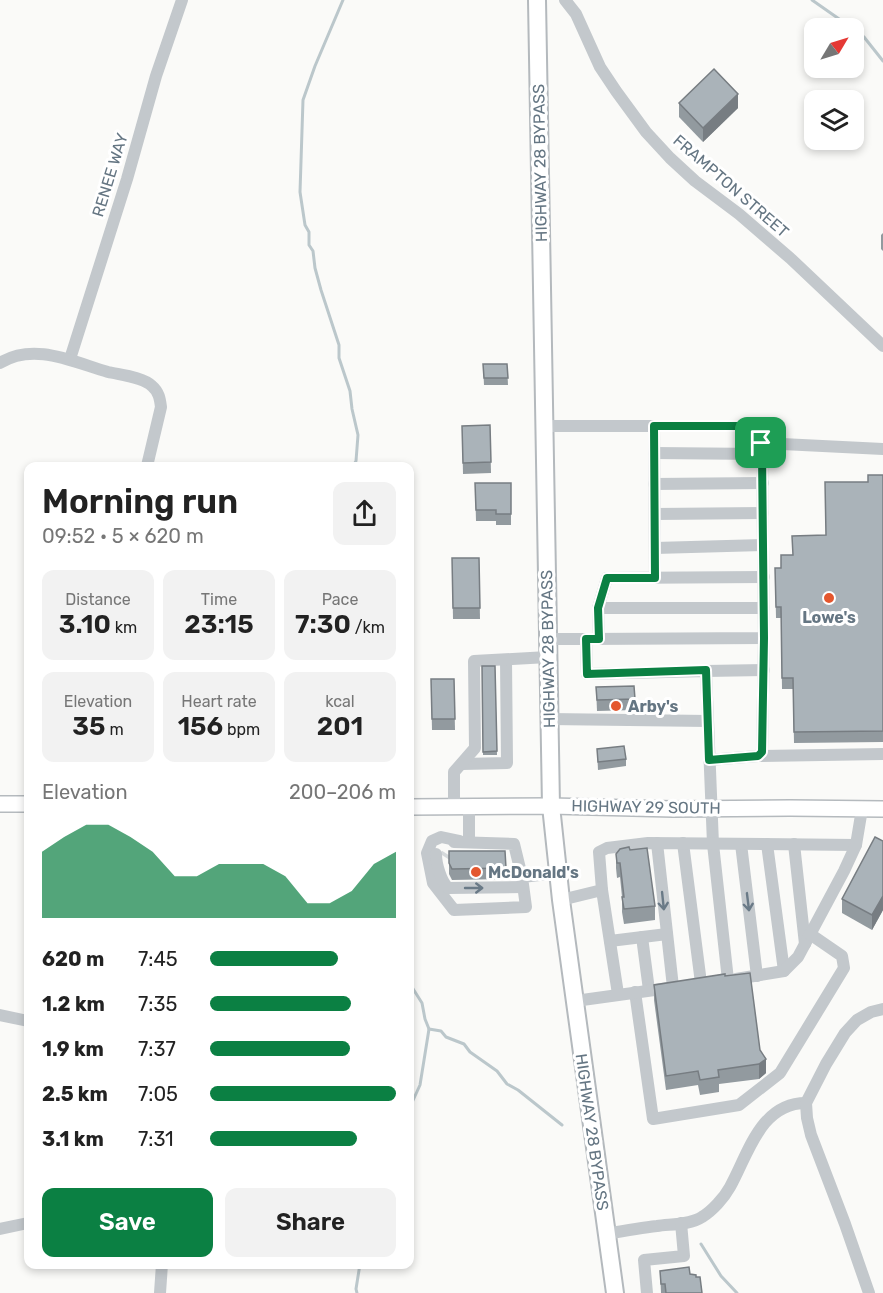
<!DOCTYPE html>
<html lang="en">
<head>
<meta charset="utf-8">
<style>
	body { margin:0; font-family:Rubik,sans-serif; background:#f2f2f2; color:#222; height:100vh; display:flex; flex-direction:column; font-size:22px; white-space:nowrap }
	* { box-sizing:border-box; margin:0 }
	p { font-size:20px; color:#767676 }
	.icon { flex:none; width:33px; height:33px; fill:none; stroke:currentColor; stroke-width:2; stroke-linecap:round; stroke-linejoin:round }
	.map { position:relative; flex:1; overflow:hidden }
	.side { position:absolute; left:24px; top:462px; width:390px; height:807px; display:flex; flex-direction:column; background:#fff; border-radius:12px; box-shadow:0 3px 9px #0003 }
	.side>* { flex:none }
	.needle { width:39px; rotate:52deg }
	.controls { position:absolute; left:804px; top:18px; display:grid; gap:12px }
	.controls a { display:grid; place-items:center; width:60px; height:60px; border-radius:12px; background:#fff; box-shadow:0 3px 9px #0003; font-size:30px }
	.pin { position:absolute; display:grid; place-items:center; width:51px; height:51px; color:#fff; margin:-26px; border-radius:12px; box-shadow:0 3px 9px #0006 }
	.round { display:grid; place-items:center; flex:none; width:63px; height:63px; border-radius:12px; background:#f2f2f2 }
	.summary { display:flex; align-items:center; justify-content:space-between; height:102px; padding:0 18px }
	h1 { font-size:33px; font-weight:600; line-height:45px }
	.metrics { display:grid; grid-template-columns:repeat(3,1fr); gap:9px; height:102px; padding:6px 18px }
	.metrics div { display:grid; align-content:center; border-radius:12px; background:#f2f2f2; text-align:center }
	.metrics b { font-size:26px; font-weight:600 }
	.metrics small { font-size:16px; font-weight:400 }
	.metrics p { font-size:16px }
	.chart { height:168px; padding:12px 18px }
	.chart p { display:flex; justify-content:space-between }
	.chart svg { width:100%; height:108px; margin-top:6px; fill:#0b8043; opacity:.7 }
	.primary-button { display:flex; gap:12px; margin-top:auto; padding:12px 18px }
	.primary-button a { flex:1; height:69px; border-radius:12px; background:#0b8043; color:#fff; font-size:24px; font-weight:600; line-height:69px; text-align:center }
	.primary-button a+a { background:#f2f2f2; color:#222 }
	ul { padding:0 18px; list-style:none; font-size:20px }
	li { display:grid; grid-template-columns:96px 72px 1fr; align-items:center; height:45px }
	li i { height:15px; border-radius:8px; background:#0b8043 }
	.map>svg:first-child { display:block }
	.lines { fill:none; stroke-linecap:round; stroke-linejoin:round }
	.stream { stroke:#bbc7cb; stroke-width:3 }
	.minor-tunnel { stroke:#d5d9db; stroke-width:12; stroke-dasharray:12 6; stroke-linecap:butt }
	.major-casing { stroke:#b5babe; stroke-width:18 }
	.highway-casing { stroke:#b4b9bd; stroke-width:20 }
	.minor { stroke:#c3c8cc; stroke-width:12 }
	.major { stroke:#fff; stroke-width:15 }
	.highway { stroke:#fff; stroke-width:16 }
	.wall { fill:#929a9f }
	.shaded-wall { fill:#777d82 }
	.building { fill:#aab3b9; stroke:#777d82; stroke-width:1.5 }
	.oneway { stroke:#6a7a87 }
	.route-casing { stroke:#fff; stroke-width:12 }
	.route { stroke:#0b8043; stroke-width:8 }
	.poi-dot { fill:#e4572e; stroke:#fff; stroke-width:2 }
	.labels { text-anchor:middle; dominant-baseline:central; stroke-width:6; stroke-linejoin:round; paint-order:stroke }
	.street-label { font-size:16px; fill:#657683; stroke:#fff }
	.poi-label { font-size:16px; font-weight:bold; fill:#657683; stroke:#fff; text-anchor:start }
</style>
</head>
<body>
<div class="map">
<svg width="883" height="1293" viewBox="0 0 883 1293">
	<rect width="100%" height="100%" fill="#fafaf8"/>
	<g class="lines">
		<g class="stream">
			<path d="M 343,0 L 315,66 L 303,100 L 300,192 L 305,225 L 309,232 L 309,245 L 313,251 L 315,268 L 321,290 L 339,345 L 339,358 L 350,391 L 352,409 L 358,435 L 356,461 L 353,466"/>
			<path d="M 812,0 L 852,28"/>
			<path d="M 854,30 L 864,37 L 883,61"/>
			<path d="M 410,984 L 422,1003 L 425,1019 L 429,1029 L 420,1085 L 410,1107"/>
			<path d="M 429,1029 L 441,1031 L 446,1037 L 464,1044 L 470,1052 L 497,1071 L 507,1084 L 518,1090 L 562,1125"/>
			<path d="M 701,1244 L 721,1276 L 737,1293"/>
			<path d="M 357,1293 L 356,1289 L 360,1264"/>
		</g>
		<path class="minor-tunnel" d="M 445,857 L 447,854"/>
		<defs>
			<g id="major">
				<path d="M 0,804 L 28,804"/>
				<path d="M 410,807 L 551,806 L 673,809 L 790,808 L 883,809"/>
			</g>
			<path id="highway" d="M 537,0 L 551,806 L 561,900 L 615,1293"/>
		</defs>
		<use href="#major" class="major-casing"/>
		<use href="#highway" class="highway-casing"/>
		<g class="minor">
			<path d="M 565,0 L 576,14 L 600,67 L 616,91 L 646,132 L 670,158 L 695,181 L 739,214 L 790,258 L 883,346"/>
			<path d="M 70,359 L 127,179 L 156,76 L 182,0"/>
			<path d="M 0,363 C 34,342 73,362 108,372 C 121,375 143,377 152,386 C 159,392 160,399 161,407 L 147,466"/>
			<path d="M 545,426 L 744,426 C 760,432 760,438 762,454 L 764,638 L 586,639 L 587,674 L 706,671 L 713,844 L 728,980"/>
			<path d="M 654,426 L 655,578"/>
			<path d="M 761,443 L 883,449"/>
			<path d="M 654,453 L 762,454"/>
			<path d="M 654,484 L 763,483"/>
			<path d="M 655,514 L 763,513"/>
			<path d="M 655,548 L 763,545"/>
			<path d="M 598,608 L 764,608"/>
			<path d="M 548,639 L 586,639"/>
			<path d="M 599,639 L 598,608 L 607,578 L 764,577"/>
			<path d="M 706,671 L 764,670"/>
			<path d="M 549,719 L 708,721"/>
			<path d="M 758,756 L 883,754"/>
			<path d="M 709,760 L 758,756 L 762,752 L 764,638"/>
			<path d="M 462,764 L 507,763 L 506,660"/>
			<path d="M 454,807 L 454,772 L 475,748 L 474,661 L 548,657"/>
			<path d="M 469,807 L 469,842"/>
			<path d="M 460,841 L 441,837 L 432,841 L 427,853 L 433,883 L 454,910 L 526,907 L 522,877 L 557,873"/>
			<path d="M 454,842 L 514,844 L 522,877"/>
			<path d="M 657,843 L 673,987"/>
			<path d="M 683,843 L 701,983"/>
			<path d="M 741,844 L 757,976"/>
			<path d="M 767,844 L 784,971"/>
			<path d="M 794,844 L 805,944"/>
			<path d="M 436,854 C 436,864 441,881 448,888 L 523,887"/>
			<path d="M 602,890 L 618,994"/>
			<path d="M 561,900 L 602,890 L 599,852 L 607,848 L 648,843 L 856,845"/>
			<path d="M 642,937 L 649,990"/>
			<path d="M 610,941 L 667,934"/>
			<path d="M 736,979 L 784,971 L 798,957 L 844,871 L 856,845 L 862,809"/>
			<path d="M 635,992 L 653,1119 L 739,1105 L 780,1073 L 844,968 L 842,956 L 810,934"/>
			<path d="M 575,1001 L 669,988"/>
			<path d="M 0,1015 L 28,1021"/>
			<path d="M 0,1229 L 28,1223"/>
			<path d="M 606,1234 C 623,1231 640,1228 657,1226 C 670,1224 690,1225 702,1217 C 712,1211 724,1198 730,1187 C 748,1155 760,1103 806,1103"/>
			<path d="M 160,1293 L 162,1264"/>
			<path d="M 647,1293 L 644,1260 L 684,1256 L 681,1223"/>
			<path d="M 869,1293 L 845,1224 L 811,1135 L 807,1118 L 806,1103 L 826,1064 L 845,1033 L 857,1020 L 871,1012 L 883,1009"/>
		</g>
		<use href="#major" class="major"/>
		<use href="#highway" class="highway"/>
	</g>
	<g class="wall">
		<path d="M 679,103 L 738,108 L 703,142 L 679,117 Z"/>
		<path d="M 883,233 L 883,251 L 881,249 L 881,235 Z"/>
		<path d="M 483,364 L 507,364 L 508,385 L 484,385 Z"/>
		<path d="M 490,425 L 491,473 L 463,474 L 462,426 Z"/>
		<path d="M 883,475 L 883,742 L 794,743 L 793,689 L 782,689 L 781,618 L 776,618 L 775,568 L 781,568 L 826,535 L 868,482 Z"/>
		<path d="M 475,483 L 511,483 L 511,525 L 496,525 L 496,521 L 476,521 Z"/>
		<path d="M 452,558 L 479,558 L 480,619 L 453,619 Z"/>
		<path d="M 482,666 L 495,666 L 497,755 L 483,755 Z"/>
		<path d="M 431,679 L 454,679 L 455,730 L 432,730 Z"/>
		<path d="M 596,687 L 635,699 L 635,710 L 597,711 Z"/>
		<rect x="410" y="719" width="2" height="27"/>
		<path d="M 597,749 L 626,759 L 626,766 L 598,770 Z"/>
		<path d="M 883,841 L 883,910 L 872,930 L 842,913 L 842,899 Z"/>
		<path d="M 630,850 L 655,906 L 655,920 L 624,924 L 622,912 L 622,897 L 620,877 L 617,878 L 616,868 L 616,854 Z"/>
		<path d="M 449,851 L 505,851 L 506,879 L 452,880 L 449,874 Z"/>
		<path d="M 654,985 L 760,1050 L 766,1073 L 759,1079 L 719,1084 L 719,1092 L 700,1095 L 698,1085 L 666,1090 L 654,1000 Z"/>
		<path d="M 660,1271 L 690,1274 L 702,1293 L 661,1293 Z"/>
	</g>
	<g class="shaded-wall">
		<path d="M 738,94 L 738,108 L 703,142 L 703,128 Z"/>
		<path d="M 883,896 L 883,910 L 872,930 L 872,915 Z"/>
		<path d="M 766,1059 L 766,1073 L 759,1079 L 759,1064 Z"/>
	</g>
	<g class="building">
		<path d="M 714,69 L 738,94 L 703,128 L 679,103 Z"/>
		<path d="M 483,364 L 507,364 L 508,378 L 484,378 Z"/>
		<path d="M 490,425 L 491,462 L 463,463 L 462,426 Z"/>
		<path d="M 868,475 L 883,475 L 883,731 L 794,732 L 793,678 L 782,678 L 781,607 L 776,607 L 775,568 L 781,568 L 781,555 L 793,555 L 792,536 L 826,535 L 825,482 L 868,482 Z"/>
		<path d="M 475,483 L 511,483 L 511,514 L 496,514 L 496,510 L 476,510 Z"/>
		<path d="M 452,558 L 479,558 L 480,608 L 453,608 Z"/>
		<path d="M 482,666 L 495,666 L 497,751 L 483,752 Z"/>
		<path d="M 431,679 L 454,679 L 455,719 L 432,719 Z"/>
		<path d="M 634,686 L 635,699 L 597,700 L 596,687 Z"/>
		<rect x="410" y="719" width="2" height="16"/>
		<path d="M 624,746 L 626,759 L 598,762 L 597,749 Z"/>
		<path d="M 875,837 L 883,841 L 883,896 L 872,915 L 842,899 Z"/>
		<path d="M 629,847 L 630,850 L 647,848 L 655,906 L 624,909 L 622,897 L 624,897 L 620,863 L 617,863 L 616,854 L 620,849 Z"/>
		<path d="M 449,851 L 505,851 L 506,868 L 452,869 L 449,863 Z"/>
		<path d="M 750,973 L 760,1050 L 766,1059 L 759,1064 L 718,1070 L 719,1077 L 700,1080 L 698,1071 L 666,1076 L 654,985 L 725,974 L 725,976 Z"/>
		<path d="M 689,1267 L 690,1274 L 696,1275 L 696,1277 L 700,1277 L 702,1293 L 666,1293 L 665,1284 L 661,1284 L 660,1271 Z"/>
	</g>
	<defs><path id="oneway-shaft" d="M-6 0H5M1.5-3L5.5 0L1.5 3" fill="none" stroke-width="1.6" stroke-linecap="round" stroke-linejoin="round" transform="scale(1.5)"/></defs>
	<g class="oneway">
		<use href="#oneway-shaft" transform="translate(474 888)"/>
		<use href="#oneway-shaft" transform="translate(663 901) rotate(84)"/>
		<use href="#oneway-shaft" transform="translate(748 902) rotate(83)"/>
	</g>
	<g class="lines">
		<defs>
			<path id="route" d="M 654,426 L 744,426 C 760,432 760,438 762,454 L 764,638 L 762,752 L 758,756 L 709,760 L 706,670 L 587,674 L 586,639 L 599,639 L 598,608 L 607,578 L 655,578 Z"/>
		</defs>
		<use href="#route" class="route-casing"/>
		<use href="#route" class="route"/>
	</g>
	<g class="poi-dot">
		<circle cx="829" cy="598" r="6"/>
		<circle cx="616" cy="706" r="6"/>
		<circle cx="476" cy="872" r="6"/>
	</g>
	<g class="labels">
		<g class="street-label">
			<text transform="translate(540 163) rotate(-91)">HIGHWAY 28 BYPASS</text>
			<text transform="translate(110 175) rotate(-73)">RENEE WAY</text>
			<text transform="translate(731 186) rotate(41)">FRAMPTON STREET</text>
			<text transform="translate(548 649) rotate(-91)">HIGHWAY 28 BYPASS</text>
			<text transform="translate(646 807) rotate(1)">HIGHWAY 29 SOUTH</text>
			<text transform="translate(592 1132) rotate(82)">HIGHWAY 28 BYPASS</text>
		</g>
		<g class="poi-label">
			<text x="829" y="617" text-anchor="middle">Lowe's</text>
			<text x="628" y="706">Arby's</text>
			<text x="488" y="872">McDonald's</text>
		</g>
	</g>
</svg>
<div class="controls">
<a><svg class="needle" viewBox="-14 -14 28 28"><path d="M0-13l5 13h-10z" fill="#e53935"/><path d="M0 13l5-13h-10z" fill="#767676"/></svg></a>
<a><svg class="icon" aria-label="layers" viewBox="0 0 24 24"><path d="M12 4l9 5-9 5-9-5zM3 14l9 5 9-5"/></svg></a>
</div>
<div class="pin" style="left:761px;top:443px;background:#1e9e55"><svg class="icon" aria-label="arrive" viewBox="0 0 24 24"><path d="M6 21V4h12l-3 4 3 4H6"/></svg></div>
<section class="side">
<div class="summary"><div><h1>Morning run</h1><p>09:52 · 5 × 620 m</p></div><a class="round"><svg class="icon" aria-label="share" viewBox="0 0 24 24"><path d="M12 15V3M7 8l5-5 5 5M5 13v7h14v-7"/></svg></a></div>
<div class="metrics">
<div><p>Distance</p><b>3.10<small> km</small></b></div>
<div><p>Time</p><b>23:15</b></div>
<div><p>Pace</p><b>7:30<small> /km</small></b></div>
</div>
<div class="metrics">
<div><p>Elevation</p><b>35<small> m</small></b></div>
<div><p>Heart rate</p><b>156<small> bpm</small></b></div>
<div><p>kcal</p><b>201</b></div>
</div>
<div class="chart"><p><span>Elevation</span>200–206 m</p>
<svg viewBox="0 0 160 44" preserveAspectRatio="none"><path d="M0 44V17L10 11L20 6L30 6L40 11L50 17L60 27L70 27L80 22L90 22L100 22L110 27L120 38L130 38L140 33L150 22L160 17V44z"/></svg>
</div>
<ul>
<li><b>620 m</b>7:45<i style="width:69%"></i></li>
<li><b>1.2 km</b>7:35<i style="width:76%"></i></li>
<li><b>1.9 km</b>7:37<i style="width:75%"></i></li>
<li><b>2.5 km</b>7:05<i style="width:100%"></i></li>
<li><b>3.1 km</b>7:31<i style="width:79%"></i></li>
</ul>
<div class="primary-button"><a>Save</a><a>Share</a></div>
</section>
</div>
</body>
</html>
